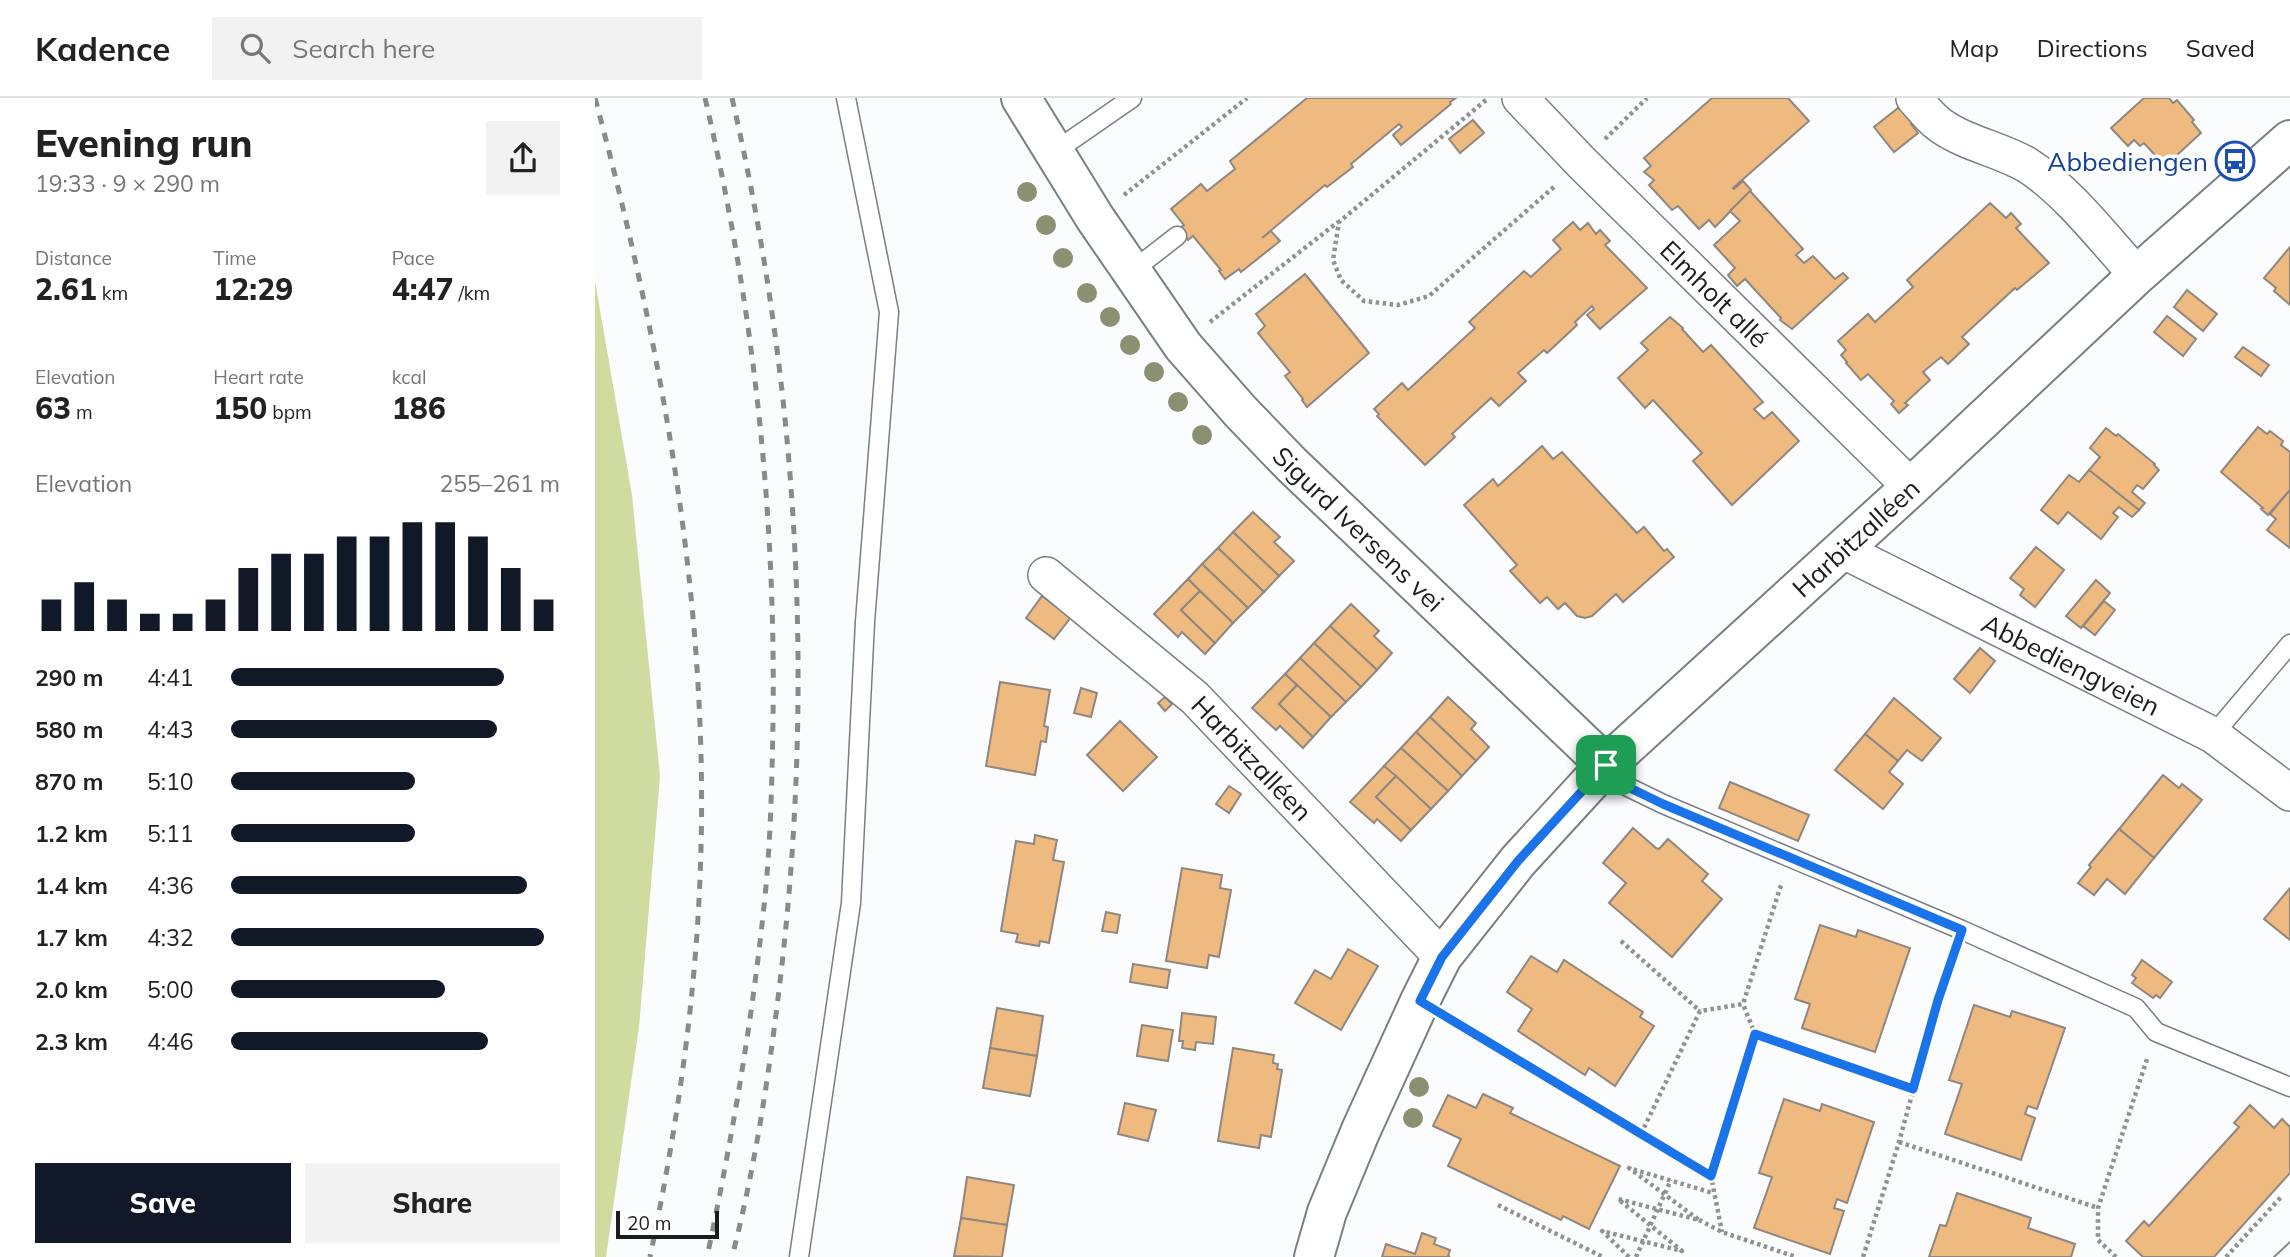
<!DOCTYPE html>
<html lang="en">
<head>
<meta charset="utf-8">
<style>
	body { margin:0; font-family:Mulish,sans-serif; background:#f2f2f2; color:#222; height:100vh; display:flex; flex-direction:column; font-size:26px; white-space:nowrap }
	* { box-sizing:border-box; margin:0 }
	p { font-size:23px; color:#767676 }
	.icon { flex:none; width:38px; height:38px; fill:none; stroke:currentColor; stroke-width:2; stroke-linecap:round; stroke-linejoin:round }
	.map { position:relative; flex:1; overflow:hidden }
	.details { display:flex; flex-direction:column; background:#fff; width:595px }
	.details>* { flex:none }
	.scale { position:absolute; left:21px; bottom:18px; width:103px; box-sizing:border-box; padding-left:7px; border:4px solid #1a1c1f; border-top:0; font-size:19px; line-height:24px; white-space:nowrap; color:#1a1c1f; -webkit-text-stroke:5px #fff; paint-order:stroke }
	.pin { position:absolute; display:grid; place-items:center; width:60px; height:60px; color:#fff; margin:-30px; border-radius:14px; box-shadow:0 4px 10px #0006 }
	.round { display:grid; place-items:center; flex:none; width:74px; height:74px; border-radius:0px; background:#f2f2f2 }
	.summary { display:flex; align-items:center; justify-content:space-between; height:119px; padding:0 35px }
	h1 { font-size:38px; font-weight:800; line-height:52px }
	.figures { display:grid; grid-template-columns:repeat(3,1fr); gap:10px; height:119px; padding:7px 35px }
	.figures div { display:grid; align-content:center }
	.figures b { font-size:30px; font-weight:800 }
	.figures small { font-size:19px; font-weight:400 }
	.figures p { font-size:19px }
	.chart { height:196px; padding:14px 35px }
	.chart p { display:flex; justify-content:space-between }
	.chart svg { width:100%; height:126px; margin-top:7px; stroke:#111827; stroke-width:6 }
	.action { display:flex; gap:14px; margin-top:auto; padding:14px 35px }
	.action a { flex:1; height:80px; border-radius:0px; background:#111827; color:#fff; font-size:28px; font-weight:800; line-height:80px; text-align:center }
	.action a+a { background:#f2f2f2; color:#222 }
	ul { padding:0 35px; list-style:none; font-size:23px }
	li { display:grid; grid-template-columns:112px 84px 1fr; align-items:center; height:52px }
	li i { height:18px; border-radius:9px; background:#111827 }
	header { display:flex; align-items:center; gap:42px; box-sizing:border-box; height:98px; padding:0 35px; background:#fff; border-bottom:2px solid #e0e0e0 }
	header strong { font-size:33px }
	nav { display:flex; gap:38px; margin-inline-start:auto; font-size:24px }
	.search { width:490px; height:63px; background:#f2f2f2; display:flex; align-items:center; gap:18px; box-sizing:border-box; padding:0 24px; border-radius:0px; color:#767676; font-size:26px }
	main { display:flex; flex:1; min-height:0 }
	.map>svg:first-child { display:block }
	.green { fill:#cfdc9f }
	.building { fill:#eeba80; stroke:#8f8780; stroke-width:2 }
	.lines { fill:none; stroke-linecap:round; stroke-linejoin:round }
	.service-casing { stroke:#797f87; stroke-width:21 }
	.minor-casing { stroke:#797f87; stroke-width:38 }
	.tertiary-casing { stroke:#797f87; stroke-width:42 }
	.path { stroke:#909294; stroke-width:4.5; stroke-dasharray:3.5 3.5; stroke-linecap:butt }
	.service { stroke:#fff; stroke-width:18 }
	.minor { stroke:#fff; stroke-width:35 }
	.tertiary { stroke:#fff; stroke-width:38 }
	.tram { stroke:#888a8c; stroke-width:2 }
	.rail { stroke:#888a8c; stroke-width:5; stroke-dasharray:9 9; stroke-linecap:butt }
	.tree { fill:#8b9072 }
	.route-casing { stroke:#fff; stroke-width:14 }
	.route { stroke:#1a73e8; stroke-width:9 }
	.labels { text-anchor:middle; dominant-baseline:central; stroke-width:7; stroke-linejoin:round; paint-order:stroke }
	.transit-label { font-size:26px; fill:#164399; stroke:#fff; text-anchor:end }
	.street-label { font-size:26px; fill:#1a1c1f; stroke:#fff }
</style>
</head>
<body>
<header>
<strong>Kadence</strong>
<div class="search"><svg class="icon" aria-label="search" viewBox="0 0 24 24"><circle cx="10" cy="10" r="6"/><path d="M15 15l6 6"/></svg>Search here</div>
<nav><a>Map</a><a>Directions</a><a>Saved</a></nav>
</header>
<main>
<section class="details">
<div class="summary"><div><h1>Evening run</h1><p>19:33 · 9 × 290 m</p></div><a class="round"><svg class="icon" aria-label="share" viewBox="0 0 24 24"><path d="M12 15V3M7 8l5-5 5 5M5 13v7h14v-7"/></svg></a></div>
<div class="figures">
<div><p>Distance</p><b>2.61<small> km</small></b></div>
<div><p>Time</p><b>12:29</b></div>
<div><p>Pace</p><b>4:47<small> /km</small></b></div>
</div>
<div class="figures">
<div><p>Elevation</p><b>63<small> m</small></b></div>
<div><p>Heart rate</p><b>150<small> bpm</small></b></div>
<div><p>kcal</p><b>186</b></div>
</div>
<div class="chart"><p><span>Elevation</span>255–261 m</p>
<svg viewBox="0 0 160 44" preserveAspectRatio="none"><path d="M5 44V33M15 44V27M25 44V33M35 44V38M45 44V38M55 44V33M65 44V22M75 44V17M85 44V17M95 44V11M105 44V11M115 44V6M125 44V6M135 44V11M145 44V22M155 44V33"/></svg>
</div>
<ul>
<li><b>290 m</b>4:41<i style="width:83%"></i></li>
<li><b>580 m</b>4:43<i style="width:81%"></i></li>
<li><b>870 m</b>5:10<i style="width:56%"></i></li>
<li><b>1.2 km</b>5:11<i style="width:56%"></i></li>
<li><b>1.4 km</b>4:36<i style="width:90%"></i></li>
<li><b>1.7 km</b>4:32<i style="width:95%"></i></li>
<li><b>2.0 km</b>5:00<i style="width:65%"></i></li>
<li><b>2.3 km</b>4:46<i style="width:78%"></i></li>
</ul>
<div class="action"><a>Save</a><a>Share</a></div>
</section>
<div class="map">
<svg width="1695" height="1159" viewBox="0 0 1695 1159">
	<rect width="100%" height="100%" fill="#fafcfe"/>
	<path class="green" d="M 0,183 L 37,397 L 65,678 L 44,929 L 11,1159 L 0,1159 Z"/>
	<g class="building">
		<path d="M 712,0 L 861,0 L 855,4 L 856,6 L 806,47 L 798,37 L 807,29 L 804,26 L 756,66 L 758,69 L 732,89 L 730,87 L 667,140 L 676,133 L 685,143 L 646,174 L 644,171 L 630,181 L 624,173 L 626,172 L 598,138 L 593,142 L 584,131 L 589,127 L 576,111 L 606,86 L 612,93 L 640,71 L 635,63 Z"/>
		<path d="M 1117,0 L 1193,0 L 1214,23 L 1138,90 L 1139,91 L 1148,83 L 1156,92 L 1125,124 L 1120,129 L 1114,122 L 1104,131 L 1083,108 L 1077,112 L 1054,87 L 1059,82 L 1049,74 L 1056,68 L 1049,60 Z"/>
		<path d="M 1549,0 L 1574,0 L 1578,5 L 1582,2 L 1599,22 L 1597,24 L 1606,35 L 1570,68 L 1549,45 L 1545,48 L 1539,42 L 1533,48 L 1516,30 Z"/>
		<path d="M 1310,9 L 1320,23 L 1316,26 L 1323,35 L 1299,54 L 1279,29 L 1303,10 L 1306,12 Z"/>
		<path d="M 878,22 L 889,35 L 865,55 L 854,41 Z"/>
		<path d="M 1155,93 L 1208,151 L 1201,157 L 1209,165 L 1218,158 L 1240,181 L 1248,175 L 1253,180 L 1197,231 L 1185,222 L 1186,220 L 1150,181 L 1142,188 L 1133,177 L 1140,170 L 1119,147 L 1145,123 L 1135,113 Z"/>
		<path d="M 1395,105 L 1411,120 L 1416,115 L 1426,126 L 1421,130 L 1454,165 L 1422,192 L 1420,190 L 1367,239 L 1374,246 L 1353,266 L 1346,259 L 1328,274 L 1335,282 L 1310,305 L 1313,307 L 1304,315 L 1296,306 L 1299,303 L 1273,276 L 1266,282 L 1251,265 L 1252,264 L 1246,257 L 1251,252 L 1243,243 L 1273,216 L 1280,224 L 1318,189 L 1312,182 Z"/>
		<path d="M 978,124 L 985,132 L 993,125 L 1001,136 L 1005,132 L 1015,143 L 1010,147 L 1052,190 L 1005,231 L 992,217 L 999,211 L 997,208 L 980,224 L 982,227 L 952,255 L 949,252 L 923,275 L 931,283 L 904,308 L 896,300 L 857,336 L 860,339 L 830,367 L 782,318 L 784,316 L 779,311 L 807,285 L 813,292 L 880,230 L 874,224 L 929,173 L 936,179 L 966,151 L 958,142 Z"/>
		<path d="M 1695,149 L 1695,207 L 1679,193 L 1681,190 L 1669,180 Z"/>
		<path d="M 710,176 L 774,255 L 712,309 L 707,302 L 708,301 L 690,278 L 695,274 L 663,235 L 670,228 L 661,216 Z"/>
		<path d="M 1592,192 L 1622,216 L 1608,233 L 1579,209 Z"/>
		<path d="M 1572,218 L 1601,241 L 1588,258 L 1559,234 Z"/>
		<path d="M 1075,219 L 1088,230 L 1087,231 L 1108,254 L 1116,247 L 1168,304 L 1159,311 L 1169,321 L 1177,314 L 1204,343 L 1137,407 L 1098,363 L 1107,355 L 1058,302 L 1050,310 L 1023,280 L 1053,252 L 1046,245 Z"/>
		<path d="M 1648,249 L 1674,267 L 1666,278 L 1640,259 Z"/>
		<path d="M 1663,329 L 1672,336 L 1675,333 L 1688,343 L 1686,347 L 1695,354 L 1695,392 L 1673,417 L 1666,411 L 1668,410 L 1626,374 Z"/>
		<path d="M 1511,330 L 1521,338 L 1523,336 L 1560,366 L 1559,367 L 1564,372 L 1548,391 L 1542,387 L 1537,394 L 1550,405 L 1544,412 L 1494,372 L 1505,359 L 1495,350 Z"/>
		<path d="M 947,348 L 958,361 L 967,354 L 1042,435 L 1049,429 L 1069,453 L 1072,451 L 1079,459 L 1028,504 L 1021,496 L 997,518 L 990,520 L 982,518 L 970,505 L 963,511 L 952,499 L 945,505 L 915,473 L 922,467 L 869,407 L 898,381 L 903,388 Z"/>
		<path d="M 1494,372 L 1544,412 L 1537,419 L 1524,409 L 1518,415 L 1523,419 L 1506,441 L 1473,414 L 1463,426 L 1446,412 L 1474,377 L 1484,384 Z"/>
		<path d="M 1695,392 L 1695,450 L 1672,432 L 1681,421 L 1675,416 Z"/>
		<path d="M 658,414 L 685,439 L 679,444 L 699,463 L 684,478 L 638,434 Z"/>
		<path d="M 638,434 L 684,478 L 669,494 L 623,450 Z"/>
		<path d="M 1441,449 L 1469,472 L 1440,509 L 1425,497 L 1429,491 L 1415,480 Z"/>
		<path d="M 623,450 L 669,494 L 653,510 L 607,466 Z"/>
		<path d="M 607,466 L 653,510 L 638,525 L 593,481 Z"/>
		<path d="M 593,481 L 605,493 L 586,512 L 620,545 L 610,556 L 587,534 L 583,539 L 559,516 Z"/>
		<path d="M 1501,482 L 1515,495 L 1486,530 L 1471,518 Z"/>
		<path d="M 605,493 L 638,525 L 620,545 L 586,512 Z"/>
		<path d="M 447,498 L 476,519 L 459,541 L 431,520 Z"/>
		<path d="M 1509,503 L 1520,512 L 1500,537 L 1488,528 Z"/>
		<path d="M 756,506 L 784,533 L 779,538 L 797,555 L 782,572 L 735,528 Z"/>
		<path d="M 735,528 L 782,572 L 766,589 L 719,545 Z"/>
		<path d="M 719,545 L 766,589 L 751,604 L 705,560 Z"/>
		<path d="M 1385,550 L 1400,563 L 1375,595 L 1359,581 Z"/>
		<path d="M 705,560 L 751,604 L 736,619 L 690,576 Z"/>
		<path d="M 690,576 L 702,587 L 684,606 L 718,639 L 708,650 L 685,628 L 681,632 L 657,610 Z"/>
		<path d="M 405,584 L 455,592 L 449,628 L 453,629 L 451,644 L 446,643 L 440,677 L 391,668 Z"/>
		<path d="M 702,587 L 736,619 L 718,639 L 684,606 Z"/>
		<path d="M 486,590 L 502,595 L 496,619 L 479,615 Z"/>
		<path d="M 570,599 L 577,606 L 570,613 L 563,605 Z"/>
		<path d="M 853,599 L 881,625 L 876,631 L 894,649 L 881,663 L 835,619 Z"/>
		<path d="M 1299,600 L 1346,640 L 1327,663 L 1312,652 L 1303,663 L 1270,636 Z"/>
		<path d="M 835,619 L 881,663 L 867,678 L 821,634 Z"/>
		<path d="M 525,623 L 562,659 L 528,693 L 492,657 Z"/>
		<path d="M 821,634 L 867,678 L 853,693 L 806,650 Z"/>
		<path d="M 1270,636 L 1303,663 L 1294,674 L 1308,686 L 1288,711 L 1240,672 Z"/>
		<path d="M 806,650 L 853,693 L 836,711 L 789,668 Z"/>
		<path d="M 789,668 L 801,678 L 781,699 L 816,732 L 806,743 L 782,721 L 779,725 L 755,704 Z"/>
		<path d="M 1568,677 L 1584,690 L 1587,686 L 1607,702 L 1559,760 L 1524,731 Z"/>
		<path d="M 801,678 L 836,711 L 816,732 L 781,699 Z"/>
		<path d="M 1135,684 L 1214,717 L 1203,743 L 1124,710 Z"/>
		<path d="M 634,688 L 646,696 L 634,715 L 621,706 Z"/>
		<path d="M 1038,730 L 1061,750 L 1064,751 L 1073,741 L 1113,776 L 1107,783 L 1127,801 L 1077,859 L 1014,805 L 1031,785 L 1008,765 Z"/>
		<path d="M 1524,731 L 1559,760 L 1530,796 L 1512,781 L 1499,797 L 1483,785 L 1496,769 L 1494,767 Z"/>
		<path d="M 440,737 L 462,742 L 458,762 L 469,764 L 454,845 L 445,843 L 444,848 L 421,844 L 423,836 L 406,833 L 421,743 L 439,746 Z"/>
		<path d="M 587,770 L 627,777 L 625,790 L 636,792 L 624,859 L 614,857 L 612,870 L 571,863 Z"/>
		<path d="M 1695,790 L 1695,842 L 1669,821 Z"/>
		<path d="M 511,814 L 525,817 L 522,835 L 507,833 Z"/>
		<path d="M 1225,827 L 1261,839 L 1263,832 L 1315,850 L 1280,954 L 1207,930 L 1215,906 L 1200,901 Z"/>
		<path d="M 753,851 L 783,868 L 746,932 L 700,905 L 720,872 L 736,881 Z"/>
		<path d="M 936,858 L 962,874 L 969,862 L 1048,914 L 1045,919 L 1059,928 L 1020,988 L 994,970 L 990,977 L 923,933 L 937,911 L 912,894 Z"/>
		<path d="M 1547,862 L 1577,884 L 1565,900 L 1561,897 L 1558,900 L 1537,885 L 1541,880 L 1537,877 Z"/>
		<path d="M 538,866 L 575,872 L 572,890 L 535,884 Z"/>
		<path d="M 1379,907 L 1415,919 L 1417,913 L 1470,930 L 1442,1011 L 1433,1008 L 1430,1016 L 1440,1020 L 1426,1062 L 1350,1036 L 1367,986 L 1354,982 Z"/>
		<path d="M 402,910 L 448,918 L 442,958 L 395,950 Z"/>
		<path d="M 587,915 L 621,919 L 618,946 L 601,944 L 600,952 L 587,950 L 588,943 L 584,943 Z"/>
		<path d="M 547,927 L 578,932 L 573,963 L 542,958 Z"/>
		<path d="M 395,950 L 442,958 L 435,998 L 388,990 Z"/>
		<path d="M 638,950 L 679,957 L 678,965 L 683,966 L 682,971 L 687,972 L 676,1039 L 666,1037 L 664,1050 L 623,1043 Z"/>
		<path d="M 888,996 L 918,1010 L 915,1015 L 1025,1068 L 994,1131 L 968,1118 L 966,1122 L 853,1068 L 866,1041 L 838,1028 L 853,997 L 881,1010 Z"/>
		<path d="M 1189,1001 L 1225,1013 L 1227,1006 L 1279,1024 L 1252,1105 L 1242,1101 L 1239,1110 L 1249,1113 L 1235,1156 L 1159,1130 L 1177,1079 L 1164,1075 Z"/>
		<path d="M 530,1005 L 561,1012 L 553,1043 L 523,1036 Z"/>
		<path d="M 1655,1007 L 1679,1030 L 1687,1021 L 1695,1029 L 1695,1075 L 1619,1159 L 1548,1159 L 1531,1143 L 1549,1123 L 1554,1128 L 1644,1029 L 1639,1025 Z"/>
		<path d="M 372,1079 L 419,1087 L 412,1127 L 366,1120 Z"/>
		<path d="M 1362,1095 L 1436,1120 L 1433,1130 L 1480,1146 L 1476,1159 L 1334,1159 L 1345,1127 L 1351,1128 Z"/>
		<path d="M 366,1120 L 412,1127 L 407,1159 L 359,1158 Z"/>
		<path d="M 827,1135 L 841,1140 L 839,1146 L 855,1152 L 853,1158 L 855,1159 L 787,1159 L 791,1146 L 820,1156 Z"/>
	</g>
	<g class="lines">
		<defs>
			<g id="service">
				<path d="M 459,54 L 537,0"/>
				<path d="M 537,173 L 582,138"/>
				<path d="M 1618,637 L 1695,546"/>
				<path d="M 1011,667 L 1031,688 L 1068,706 L 1367,832 L 1541,910 L 1561,934 L 1695,989"/>
				<path d="M 204,1159 L 256,805 L 270,524 L 294,214 L 251,0"/>
			</g>
			<g id="minor">
				<path id="s1" d="M 925,0 L 987,65 L 1316,389"/>
				<path d="M 1319,0 C 1327,9 1335,20 1345,27 C 1371,46 1405,51 1432,67 C 1472,92 1510,142 1542,177"/>
				<path id="s2" d="M 1247,452 L 1618,637 L 1695,695"/>
				<path id="s3" d="M 451,477 L 600,600 L 847,859"/>
			</g>
			<g id="tertiary">
				<path id="s4" d="M 426,0 L 500,120 L 588,248 L 645,313 L 696,366 L 1011,667"/>
				<path id="s5" d="M 719,1159 L 732,1114 L 766,1032 L 825,903 L 847,859 L 923,763 L 1011,667 L 1316,389 L 1542,177 L 1695,42"/>
			</g>
		</defs>
		<use href="#service" class="service-casing"/>
		<use href="#minor" class="minor-casing"/>
		<use href="#tertiary" class="tertiary-casing"/>
		<g class="path">
			<path d="M 891,2 L 744,124 L 738,162 L 746,182 L 769,203 L 803,207 L 834,198 L 960,88"/>
			<path d="M 1010,41 L 1052,0"/>
			<path d="M 529,97 L 652,0"/>
			<path d="M 615,224 L 743,124"/>
			<path d="M 1026,843 L 1105,913"/>
			<path d="M 857,922 L 1116,1078 L 1127,1134"/>
			<path d="M 1160,936 L 1318,991"/>
			<path d="M 1046,1036 L 1105,913 L 1148,906 L 1187,784"/>
			<path d="M 1304,1044 L 1503,1110"/>
			<path d="M 1116,1078 L 1160,936 L 1148,906"/>
			<path d="M 903,1107 L 1008,1159"/>
			<path d="M 1104,1122 L 1127,1134 L 1201,1159"/>
			<path d="M 1034,1159 L 1007,1133 L 1087,1153 L 1023,1101 L 1104,1122 L 1034,1070 L 1118,1095"/>
			<path d="M 1041,1159 L 1076,1082"/>
			<path d="M 1268,1159 L 1304,1044 L 1343,902 L 1359,856"/>
			<path d="M 1521,1159 L 1503,1142 L 1503,1110 L 1553,958"/>
			<path d="M 1631,1159 L 1687,1098"/>
		</g>
		<use href="#service" class="service"/>
		<use href="#minor" class="minor"/>
		<use href="#tertiary" class="tertiary"/>
		<path class="tram" d="M 1679,1159 L 1695,1144"/>
		<g class="rail">
			<path d="M 0,0 C 68,254 116,516 105,780 C 100,908 81,1034 55,1159"/>
			<path d="M 110,0 C 158,205 181,413 178,624 C 177,678 176,733 171,788 C 159,913 138,1036 112,1159"/>
			<path d="M 137,0 C 203,287 220,582 186,875 C 175,970 161,1066 137,1159"/>
		</g>
	</g>
	<g class="tree">
		<circle cx="432" cy="94" r="10"/>
		<circle cx="451" cy="127" r="10"/>
		<circle cx="468" cy="160" r="10"/>
		<circle cx="492" cy="195" r="10"/>
		<circle cx="515" cy="219" r="10"/>
		<circle cx="535" cy="247" r="10"/>
		<circle cx="559" cy="274" r="10"/>
		<circle cx="583" cy="304" r="10"/>
		<circle cx="607" cy="337" r="10"/>
		<circle cx="824" cy="989" r="10"/>
		<circle cx="818" cy="1020" r="10"/>
	</g>
	<g class="lines">
		<defs>
			<path id="route" d="M 1011,667 L 1031,688 L 1068,706 L 1367,832 L 1343,902 L 1318,991 L 1160,936 L 1116,1078 L 825,903 L 847,859 L 923,763 Z"/>
		</defs>
		<use href="#route" class="route-casing"/>
		<use href="#route" class="route"/>
	</g>
	<defs>
		<symbol id="bus-ring" viewBox="-11 -11 22 22"><circle r="9.5" fill="#fff" stroke="#1a4fb4" stroke-width="1.5"/><path d="M-5-6H5V4H4V6H2V4H-2V6H-4V4H-5ZM-3.5-4V0h7V-4ZM-3.5 1.2v1.5H-2V1.2ZM2 1.2v1.5H3.5V1.2Z" fill="#1a4fb4"/></symbol>
	</defs>
	<g fill-rule="evenodd">
		<use href="#bus-ring" x="1618" y="41" width="44" height="44"/>
	</g>
	<g class="labels">
		<g class="transit-label">
			<text x="1613" y="63">Abbediengen</text>
		</g>
		<g class="street-label">
			<text stroke="none"><textPath href="#s1" startOffset="276">Elmholt allé</textPath></text>
			<text stroke="none"><textPath href="#s4" startOffset="550">Sigurd Iversens vei</textPath></text>
			<text stroke="none"><textPath href="#s5" startOffset="917">Harbitzalléen</textPath></text>
			<text stroke="none"><textPath href="#s2" startOffset="256">Abbediengveien</textPath></text>
			<text stroke="none"><textPath href="#s3" startOffset="276">Harbitzalléen</textPath></text>
		</g>
	</g>
</svg>
<div class="scale">20 m</div>
<div class="pin" style="left:1011px;top:667px;background:#1e9e55"><svg class="icon" aria-label="arrive" viewBox="0 0 24 24"><path d="M6 21V4h12l-3 4 3 4H6"/></svg></div>
</div>
</main>
</body>
</html>
